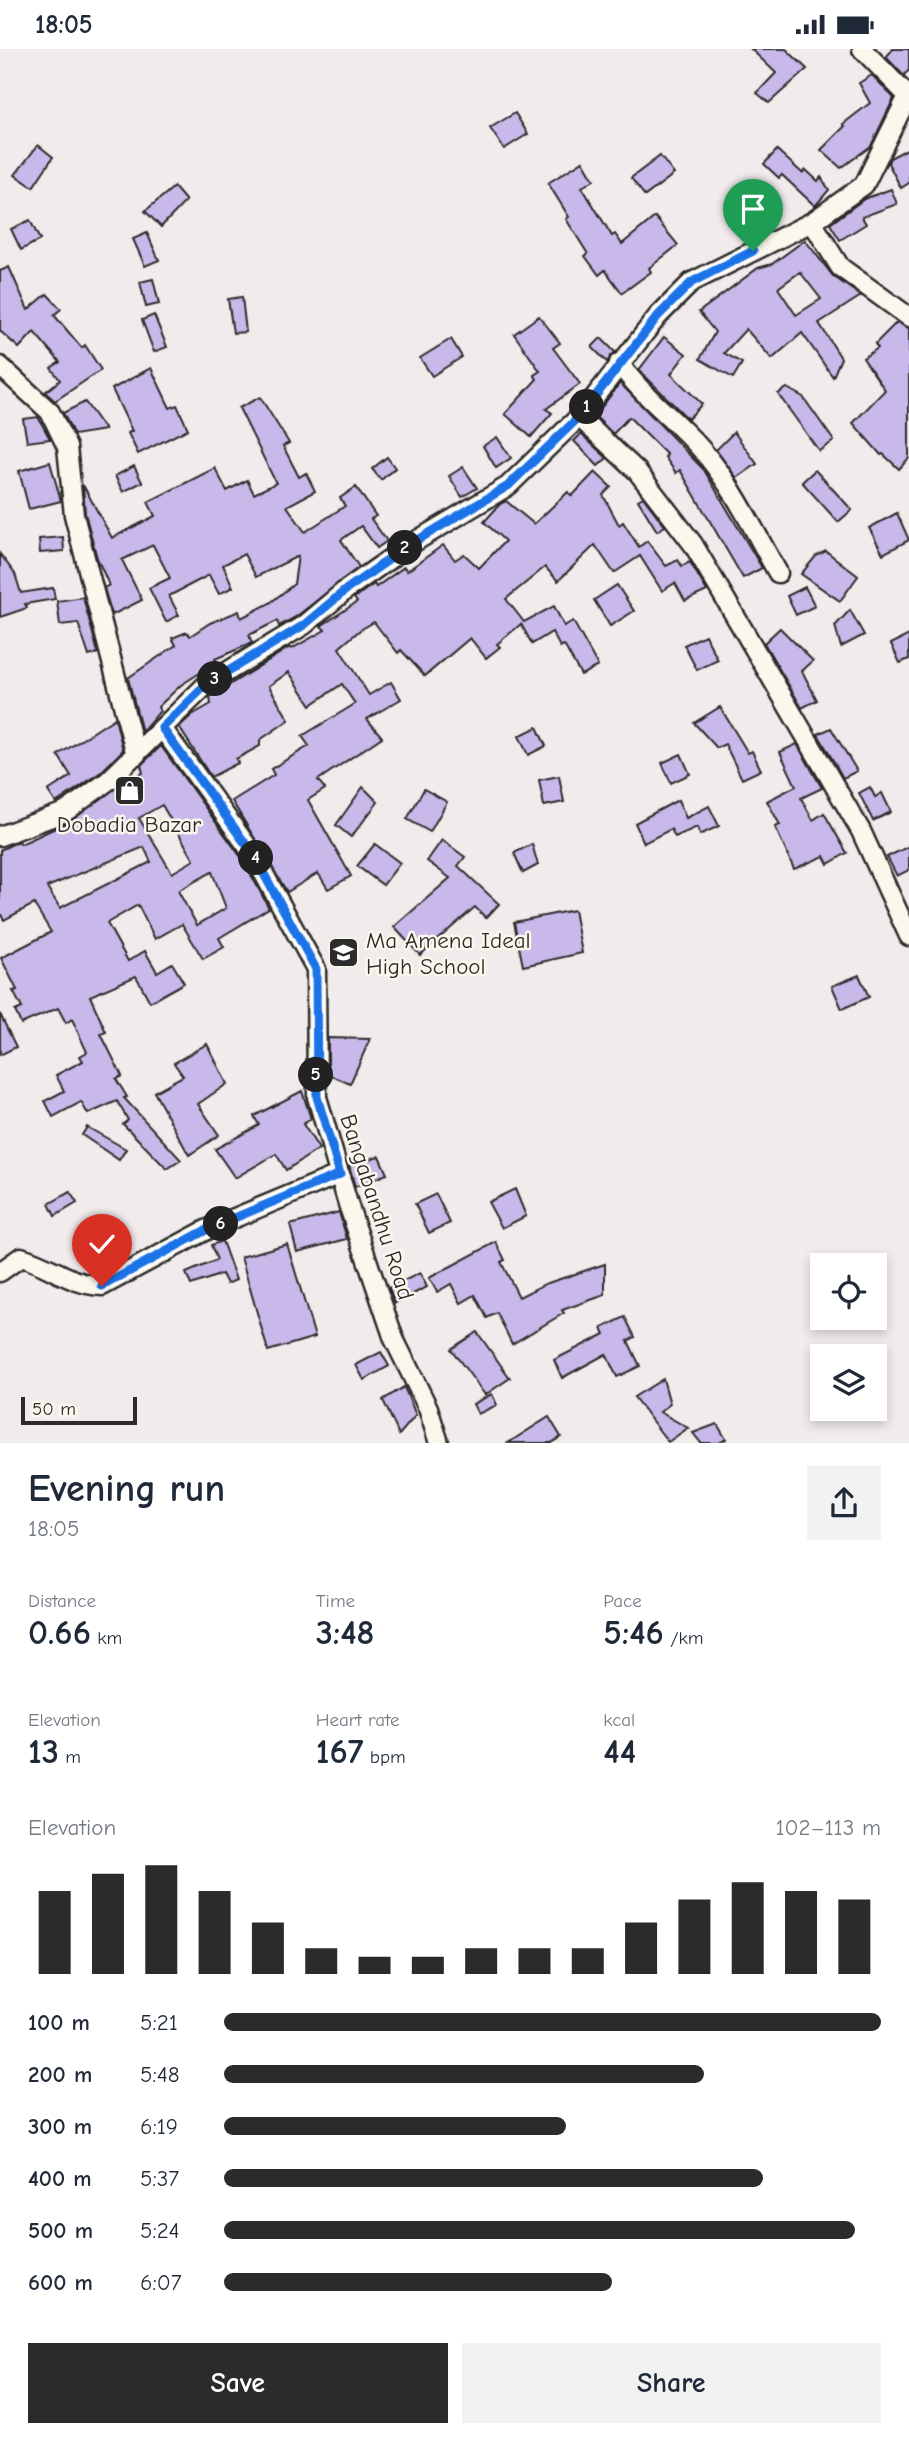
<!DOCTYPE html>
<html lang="en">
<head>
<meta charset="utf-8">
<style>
	body { margin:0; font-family:"Comic Neue",sans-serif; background:#f2f2f3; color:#1f2937; height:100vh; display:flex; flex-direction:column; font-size:26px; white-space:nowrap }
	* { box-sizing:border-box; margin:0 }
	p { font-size:23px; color:#747a83 }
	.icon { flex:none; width:38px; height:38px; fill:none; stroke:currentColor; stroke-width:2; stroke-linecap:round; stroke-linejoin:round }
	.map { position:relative; height:1394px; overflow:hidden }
	.details { display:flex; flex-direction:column; background:#fff; flex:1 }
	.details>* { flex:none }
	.tools { position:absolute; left:810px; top:1204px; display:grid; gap:14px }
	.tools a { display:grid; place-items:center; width:77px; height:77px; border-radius:0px; background:#fff; box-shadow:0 4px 10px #0003; font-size:35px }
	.scale { position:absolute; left:21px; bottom:18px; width:116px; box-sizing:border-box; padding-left:7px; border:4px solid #2b2b2b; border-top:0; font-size:19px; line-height:24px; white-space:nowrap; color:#2b2b2b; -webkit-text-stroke:5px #fbf7ec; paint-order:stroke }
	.pin { position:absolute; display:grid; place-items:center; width:60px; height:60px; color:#fff; margin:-72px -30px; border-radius:50% 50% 50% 0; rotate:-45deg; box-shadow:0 0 7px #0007 }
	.pin .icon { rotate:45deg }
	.km { position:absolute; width:35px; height:35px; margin:-18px; border-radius:50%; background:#222; color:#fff; font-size:19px; line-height:35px; text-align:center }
	.round { display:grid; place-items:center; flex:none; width:74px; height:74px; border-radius:0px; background:#f2f2f3 }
	.overview { display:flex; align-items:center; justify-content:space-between; height:119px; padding:0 28px }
	h1 { font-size:38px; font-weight:700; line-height:52px }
	.figures { display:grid; grid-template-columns:repeat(3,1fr); gap:10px; height:119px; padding:7px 28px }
	.figures div { display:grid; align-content:center }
	.figures b { font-size:35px; font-weight:700 }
	.figures small { font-size:19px; font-weight:400 }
	.figures p { font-size:19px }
	.chart { height:196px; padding:14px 28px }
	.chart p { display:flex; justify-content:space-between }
	.chart svg { width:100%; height:126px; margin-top:7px; stroke:#2b2b2b; stroke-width:6 }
	.button { display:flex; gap:14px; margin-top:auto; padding:14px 28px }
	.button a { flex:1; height:80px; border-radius:0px; background:#2b2b2b; color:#fff; font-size:28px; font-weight:700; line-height:80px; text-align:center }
	.button a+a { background:#f2f2f3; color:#1f2937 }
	ul { padding:0 28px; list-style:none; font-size:23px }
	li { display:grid; grid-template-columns:112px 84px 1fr; align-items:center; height:52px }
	li i { height:18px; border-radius:9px; background:#2b2b2b }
	.status { display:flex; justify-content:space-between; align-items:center; height:49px; padding:0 35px; background:#fff; direction:ltr }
	.status svg { height:19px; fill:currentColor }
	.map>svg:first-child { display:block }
	.building { fill:#c9b9ea; stroke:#2b2b2b; stroke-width:2; fill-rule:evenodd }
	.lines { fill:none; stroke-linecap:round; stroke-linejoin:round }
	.minor-casing { stroke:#2b2b2b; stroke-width:23 }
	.minor { stroke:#fbf7ec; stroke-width:18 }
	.route-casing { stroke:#fff; stroke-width:14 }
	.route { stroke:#1a73e8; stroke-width:9 }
	.labels { text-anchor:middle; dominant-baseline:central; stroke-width:5; stroke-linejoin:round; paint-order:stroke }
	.poi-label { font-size:23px; fill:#2b2b2b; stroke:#fbf7ec }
	.street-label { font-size:23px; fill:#2b2b2b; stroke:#fbf7ec }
</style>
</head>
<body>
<div class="status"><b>18:05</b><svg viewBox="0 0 49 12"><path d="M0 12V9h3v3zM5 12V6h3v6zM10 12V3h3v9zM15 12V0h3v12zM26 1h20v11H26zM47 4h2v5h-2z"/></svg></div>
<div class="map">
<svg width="909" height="1394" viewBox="0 0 909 1394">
	<rect width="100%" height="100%" fill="#f1ebec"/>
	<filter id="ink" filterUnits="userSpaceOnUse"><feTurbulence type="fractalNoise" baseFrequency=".0143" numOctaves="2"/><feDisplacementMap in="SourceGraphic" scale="14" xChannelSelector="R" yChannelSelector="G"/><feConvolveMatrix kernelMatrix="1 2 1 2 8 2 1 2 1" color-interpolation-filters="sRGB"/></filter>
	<g filter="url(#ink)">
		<g class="building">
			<path d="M 751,0 L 786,0 L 807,20 L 769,54 L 757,44 L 776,24 Z"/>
			<path d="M 893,0 L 909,0 L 909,21 L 904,27 L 886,8 Z"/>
			<path d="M 872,26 L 894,49 L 871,97 L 841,119 L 821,101 L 845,77 L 843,75 L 870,54 L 859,34 Z"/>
			<path d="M 515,64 L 528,85 L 504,100 L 490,79 Z"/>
			<path d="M 38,96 L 53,108 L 33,138 L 15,126 Z"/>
			<path d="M 909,99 L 909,134 L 901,139 L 888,114 L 890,109 Z"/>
			<path d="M 777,101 L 802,124 L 806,121 L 818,132 L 821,128 L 829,141 L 815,157 L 782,126 L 779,129 L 764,115 Z"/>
			<path d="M 660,107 L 674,125 L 645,147 L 631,129 Z"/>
			<path d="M 583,112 L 594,131 L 582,138 L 612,187 L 615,185 L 622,195 L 655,168 L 678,196 L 649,219 L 651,223 L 622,244 L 605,221 L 599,226 L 585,207 L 588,205 L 566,170 L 569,168 L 548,134 Z"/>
			<path d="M 174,138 L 186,152 L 161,178 L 145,162 Z"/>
			<path d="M 891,140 L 897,155 L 862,168 L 866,175 L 840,191 L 830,175 L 864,150 Z"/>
			<path d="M 30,171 L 40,191 L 21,201 L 11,180 Z"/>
			<path d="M 147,184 L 159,211 L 145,217 L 133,190 Z"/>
			<path d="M 805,191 L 833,227 L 861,247 L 819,274 L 841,309 L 833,328 L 802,284 L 772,310 L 746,280 L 724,304 L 742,314 L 733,329 L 700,310 L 715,283 L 699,263 L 758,219 L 772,215 ZM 800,223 L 821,250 L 796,266 L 778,239 Z"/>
			<path d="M 9,218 L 28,261 L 47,245 L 61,260 L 54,266 L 82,299 L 85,296 L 101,321 L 55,352 L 45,343 L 60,331 L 51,319 L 60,313 L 34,283 L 19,299 L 0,282 L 0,222 Z"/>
			<path d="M 153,230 L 159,255 L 146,258 L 140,233 Z"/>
			<path d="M 242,248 L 246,283 L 233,284 L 228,250 Z"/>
			<path d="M 154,266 L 167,298 L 154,303 L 142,271 Z"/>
			<path d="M 539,267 L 560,294 L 553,299 L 580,335 L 546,360 L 552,364 L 531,388 L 505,365 L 537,330 L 534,326 L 540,322 L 514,285 Z"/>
			<path d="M 897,273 L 909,279 L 909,409 L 899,420 L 883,405 L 881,406 L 853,374 L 885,341 L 863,309 L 878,299 L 875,295 Z"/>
			<path d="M 664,288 L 686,305 L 671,325 L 702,355 L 688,370 L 639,321 Z"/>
			<path d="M 601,289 L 615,303 L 607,313 L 592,298 Z"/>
			<path d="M 451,290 L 462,308 L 432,327 L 420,309 Z"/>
			<path d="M 151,319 L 170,359 L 177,356 L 188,380 L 138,405 L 128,384 L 132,382 L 112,340 Z"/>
			<path d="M 620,334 L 704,421 L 762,519 L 743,529 L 680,421 L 676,424 L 665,408 L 667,406 L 629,368 L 613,385 L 595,367 Z"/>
			<path d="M 787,339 L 803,348 L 834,392 L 819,402 L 778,345 Z"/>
			<path d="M 260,348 L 289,394 L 283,397 L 299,428 L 306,424 L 315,442 L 287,457 L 305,483 L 345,457 L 340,449 L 356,438 L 376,467 L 371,470 L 387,492 L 377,499 L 361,477 L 341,491 L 359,518 L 297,567 L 279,577 L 277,572 L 249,586 L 252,594 L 215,610 L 217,613 L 181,636 L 158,658 L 160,662 L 142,683 L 128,629 L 176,596 L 172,589 L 187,583 L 190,587 L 210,574 L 239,562 L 241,569 L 270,554 L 294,535 L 298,507 L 256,528 L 244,505 L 223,516 L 233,538 L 219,545 L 209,526 L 188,537 L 169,547 L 179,566 L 166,573 L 149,539 L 170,529 L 153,496 L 122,511 L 142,551 L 112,566 L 104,539 L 109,536 L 97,509 L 85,464 L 83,436 L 112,489 L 155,467 L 148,453 L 215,419 L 227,442 L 247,431 L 254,445 L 276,434 L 239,359 Z"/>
			<path d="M 85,353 L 105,381 L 74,386 L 63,364 Z"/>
			<path d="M 38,368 L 50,390 L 27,393 L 23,370 Z"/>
			<path d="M 734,383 L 757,415 L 737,429 L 716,401 Z"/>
			<path d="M 581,385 L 607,409 L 598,417 L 574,392 Z"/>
			<path d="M 497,388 L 511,409 L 496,419 L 483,397 Z"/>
			<path d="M 387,408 L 395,419 L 381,431 L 372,420 Z"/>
			<path d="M 50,413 L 61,452 L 29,460 L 19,422 Z"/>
			<path d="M 134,417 L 142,433 L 123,443 L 115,427 Z"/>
			<path d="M 463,418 L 477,439 L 462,448 L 449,427 Z"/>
			<path d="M 815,421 L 852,461 L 838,473 L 802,433 Z"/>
			<path d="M 595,423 L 611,438 L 603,446 L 619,476 L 623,473 L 639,498 L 647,492 L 666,517 L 678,511 L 682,517 L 690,513 L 707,542 L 685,552 L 675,534 L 662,542 L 640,507 L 614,524 L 595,496 L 558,532 L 545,518 L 506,550 L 524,573 L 554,557 L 564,577 L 573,572 L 598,617 L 581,626 L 564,596 L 560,598 L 552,583 L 532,595 L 521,575 L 497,595 L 500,598 L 486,609 L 470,589 L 425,627 L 401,601 L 398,604 L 374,573 L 360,581 L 339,599 L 369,646 L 391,633 L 401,650 L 367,670 L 382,688 L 318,731 L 325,740 L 308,751 L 351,827 L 328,840 L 318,824 L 287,843 L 232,752 L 274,726 L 271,720 L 309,697 L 302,687 L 355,655 L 342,635 L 311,656 L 289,623 L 269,637 L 289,671 L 260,691 L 260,697 L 236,710 L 238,714 L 211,728 L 179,678 L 192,666 L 211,655 L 210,648 L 290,598 L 291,600 L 325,581 L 321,577 L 357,553 L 354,549 L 374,535 L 376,538 L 404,518 L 407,522 L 443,496 L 455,511 L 464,505 L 479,519 L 505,492 L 484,473 L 500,455 L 506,452 L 534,475 L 568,443 L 572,447 Z"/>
			<path d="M 643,448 L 665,477 L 657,482 L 638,451 Z"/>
			<path d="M 897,464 L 909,491 L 883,505 L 869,479 Z"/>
			<path d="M 63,488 L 64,502 L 40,504 L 39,490 Z"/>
			<path d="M 826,502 L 858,527 L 840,552 L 801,525 L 816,507 Z"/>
			<path d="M 0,505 L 15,525 L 21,544 L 53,539 L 55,550 L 25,555 L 27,559 L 0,568 Z"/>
			<path d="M 617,536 L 634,562 L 610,577 L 594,551 Z"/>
			<path d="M 805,538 L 815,557 L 796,566 L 787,547 Z"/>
			<path d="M 83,548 L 98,604 L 89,607 L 78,574 L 60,576 L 57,552 Z"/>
			<path d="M 850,561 L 864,586 L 841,598 L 835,577 Z"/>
			<path d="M 780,579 L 813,612 L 802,622 L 817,651 L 802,659 L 764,594 Z"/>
			<path d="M 705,586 L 718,611 L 697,621 L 684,596 Z"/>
			<path d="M 909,586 L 909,610 L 900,614 L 891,595 Z"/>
			<path d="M 720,658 L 748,704 L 752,702 L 761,721 L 742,730 L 725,695 L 717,699 L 694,674 Z"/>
			<path d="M 115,669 L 123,701 L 101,723 L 56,754 L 48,742 L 71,727 L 58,706 Z"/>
			<path d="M 537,678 L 546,697 L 528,706 L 519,687 Z"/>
			<path d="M 831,679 L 857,722 L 843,729 L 818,685 Z"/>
			<path d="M 797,695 L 822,739 L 801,749 L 813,771 L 824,764 L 847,804 L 828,815 L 824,807 L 794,820 L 775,778 L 780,776 L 767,752 L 796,737 L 780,703 Z"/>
			<path d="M 161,697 L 243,811 L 269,859 L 219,889 L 224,898 L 203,910 L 182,875 L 155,890 L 138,856 L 107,874 L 128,912 L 145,902 L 157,923 L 172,914 L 184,934 L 150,953 L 136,927 L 90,947 L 106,983 L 101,985 L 122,1027 L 116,1030 L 127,1048 L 124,1049 L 181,1111 L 167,1120 L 123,1075 L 128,1071 L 117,1052 L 88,1065 L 81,1053 L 53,1068 L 45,1052 L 64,1042 L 56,1026 L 83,1012 L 80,1007 L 87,1003 L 72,970 L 66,974 L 58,959 L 21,975 L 15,962 L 22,959 L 13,942 L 17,941 L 1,909 L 51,883 L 34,855 L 4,871 L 0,864 L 0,801 L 19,792 L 21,795 L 71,772 L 124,732 L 143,724 L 141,716 ZM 162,756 L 194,811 L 172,824 L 139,769 ZM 144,798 L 151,813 L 60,859 L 47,838 ZM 212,823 L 226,859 L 197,876 L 178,842 Z"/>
			<path d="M 681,705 L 690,725 L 671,734 L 662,714 Z"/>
			<path d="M 559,727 L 564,753 L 544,757 L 539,731 Z"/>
			<path d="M 363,738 L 378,753 L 351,788 L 336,776 Z"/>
			<path d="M 870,738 L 875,748 L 882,744 L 891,763 L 873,772 L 859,744 Z"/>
			<path d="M 424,740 L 447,753 L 430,783 L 407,770 Z"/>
			<path d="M 678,751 L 686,769 L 709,757 L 719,777 L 700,786 L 697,778 L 675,788 L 671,780 L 644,794 L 635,774 Z"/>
			<path d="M 442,791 L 465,808 L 458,817 L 499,855 L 486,869 L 475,858 L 420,906 L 394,878 L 450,829 L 427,812 Z"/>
			<path d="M 375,795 L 400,814 L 383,836 L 357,817 Z"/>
			<path d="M 532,795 L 538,816 L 523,824 L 514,804 Z"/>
			<path d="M 909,797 L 909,821 L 897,827 L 887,808 Z"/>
			<path d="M 574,861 L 582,904 L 523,917 L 514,873 Z"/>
			<path d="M 859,926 L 869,948 L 842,960 L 832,937 Z"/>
			<path d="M 0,965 L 16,998 L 0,1006 Z"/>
			<path d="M 328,989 L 370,990 L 350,1035 L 328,1025 Z"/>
			<path d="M 207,995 L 227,1035 L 198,1055 L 219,1086 L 189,1106 L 154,1043 L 183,1027 L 174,1014 Z"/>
			<path d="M 302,1042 L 311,1070 L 303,1075 L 319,1100 L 286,1121 L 276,1105 L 235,1129 L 215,1100 L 259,1076 L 254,1067 Z"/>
			<path d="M 87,1078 L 126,1100 L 119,1111 L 82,1086 Z"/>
			<path d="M 379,1107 L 387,1125 L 355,1138 L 349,1116 Z"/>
			<path d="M 515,1140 L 526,1167 L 502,1179 L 488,1153 Z"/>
			<path d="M 70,1143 L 77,1154 L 55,1167 L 49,1155 Z"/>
			<path d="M 436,1145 L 450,1174 L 429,1184 L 415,1155 Z"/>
			<path d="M 339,1163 L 347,1190 L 297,1203 L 290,1176 Z"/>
			<path d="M 222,1192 L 236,1231 L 227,1235 L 222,1225 L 191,1236 L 186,1224 L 217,1211 L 211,1196 Z"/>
			<path d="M 496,1193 L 505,1211 L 501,1213 L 519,1248 L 545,1235 L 605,1215 L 605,1246 L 562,1261 L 564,1264 L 512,1295 L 497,1264 L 487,1269 L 475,1246 L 461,1254 L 451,1235 L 437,1243 L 429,1229 Z"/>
			<path d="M 287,1195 L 315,1288 L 268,1302 L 241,1208 Z"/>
			<path d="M 420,1224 L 427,1238 L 395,1254 L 389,1239 Z"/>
			<path d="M 625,1268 L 635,1288 L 628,1292 L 640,1317 L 617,1328 L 606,1305 L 562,1329 L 554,1311 L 605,1285 L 602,1279 Z"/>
			<path d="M 477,1283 L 510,1329 L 485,1346 L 451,1300 Z"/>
			<path d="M 381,1303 L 389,1317 L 364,1331 L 356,1316 Z"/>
			<path d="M 663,1330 L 670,1355 L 660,1363 L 688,1379 L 668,1393 L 634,1348 Z"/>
			<path d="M 404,1338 L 416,1366 L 399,1386 L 383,1351 Z"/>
			<path d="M 492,1345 L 497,1356 L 478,1365 L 473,1355 Z"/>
			<path d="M 549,1368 L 561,1388 L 551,1394 L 508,1394 Z"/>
			<path d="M 717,1375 L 726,1390 L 719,1394 L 701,1394 L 693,1384 Z"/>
		</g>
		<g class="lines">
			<defs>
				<g id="minor">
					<path d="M 862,0 L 907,46"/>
					<path d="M 812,173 L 840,218 L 909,268"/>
					<path d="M 619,314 C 642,347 675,370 701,400 C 733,436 754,482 778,524"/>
					<path d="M 0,317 L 50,363 L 67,398 L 74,466 L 136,706"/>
					<path d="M 579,368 L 637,422 L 693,495 L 861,782 L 909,887"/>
					<path d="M 162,679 L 253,805 L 316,920 L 317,1048 L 348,1155 L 394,1290 L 428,1359 L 439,1394"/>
					<path d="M 0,787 L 65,763 L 108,732 L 207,635 L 304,576 L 347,540 L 411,495 L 508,437 L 579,368 L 658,267 L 692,233 L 812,173 L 864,136 L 909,45"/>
					<path d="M 0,1223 L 21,1208 C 50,1216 71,1236 102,1237 L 208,1180 L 340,1125"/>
				</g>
			</defs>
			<use href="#minor" class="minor-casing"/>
			<use href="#minor" class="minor"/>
		</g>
	</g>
	<g class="lines" filter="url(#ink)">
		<defs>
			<path id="route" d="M 102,1237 L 208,1180 L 340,1125 L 317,1048 L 316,920 L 253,805 L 162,679 L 207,635 L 304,576 L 347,540 L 411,495 L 508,437 L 579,368 L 658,267 L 692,233 L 753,202"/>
		</defs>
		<use href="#route" class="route-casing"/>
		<use href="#route" class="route"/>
	</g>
	<defs>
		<symbol id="shop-square" viewBox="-11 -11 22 22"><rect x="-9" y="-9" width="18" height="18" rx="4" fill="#2b2b2b" stroke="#fbf7ec"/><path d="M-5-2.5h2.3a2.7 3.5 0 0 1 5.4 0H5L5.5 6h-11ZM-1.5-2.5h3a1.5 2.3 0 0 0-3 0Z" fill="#fff"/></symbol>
		<symbol id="school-square" viewBox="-11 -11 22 22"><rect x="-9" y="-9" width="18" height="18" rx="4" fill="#2b2b2b" stroke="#fbf7ec"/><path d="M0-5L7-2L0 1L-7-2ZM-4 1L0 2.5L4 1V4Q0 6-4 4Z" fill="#fff"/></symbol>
	</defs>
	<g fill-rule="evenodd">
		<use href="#shop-square" x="112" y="724" width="35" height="35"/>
		<use href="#school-square" x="326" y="886" width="35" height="35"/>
	</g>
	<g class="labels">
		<g class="poi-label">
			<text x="129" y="775">Dobadia Bazar</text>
			<text x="366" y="891" text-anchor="start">Ma Amena Ideal<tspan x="366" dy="26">High School</tspan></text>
		</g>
		<g class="street-label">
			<text transform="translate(377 1158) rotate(72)">Bangabandhu Road</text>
		</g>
	</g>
</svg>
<div class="tools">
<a><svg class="icon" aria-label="locate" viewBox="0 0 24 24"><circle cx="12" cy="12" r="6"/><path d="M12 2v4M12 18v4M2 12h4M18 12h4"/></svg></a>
<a><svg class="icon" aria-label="layers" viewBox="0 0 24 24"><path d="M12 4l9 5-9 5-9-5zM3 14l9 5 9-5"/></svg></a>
</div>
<div class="scale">50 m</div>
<div class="pin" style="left:753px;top:202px;background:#1e9e55"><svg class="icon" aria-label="arrive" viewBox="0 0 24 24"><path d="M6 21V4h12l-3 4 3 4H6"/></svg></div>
<div class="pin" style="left:102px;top:1237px;background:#d93025"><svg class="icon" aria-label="check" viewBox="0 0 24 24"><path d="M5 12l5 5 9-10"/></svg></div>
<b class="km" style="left:587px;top:358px">1</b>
<b class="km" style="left:405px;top:499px">2</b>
<b class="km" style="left:215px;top:630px">3</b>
<b class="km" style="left:256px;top:809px">4</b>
<b class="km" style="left:316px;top:1026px">5</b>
<b class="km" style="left:221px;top:1175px">6</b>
</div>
<section class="details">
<div class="overview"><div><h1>Evening run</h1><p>18:05</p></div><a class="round"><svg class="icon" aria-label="share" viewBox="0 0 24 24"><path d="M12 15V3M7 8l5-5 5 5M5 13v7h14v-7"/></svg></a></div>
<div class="figures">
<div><p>Distance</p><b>0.66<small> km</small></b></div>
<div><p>Time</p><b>3:48</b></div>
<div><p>Pace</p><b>5:46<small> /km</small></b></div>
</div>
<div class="figures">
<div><p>Elevation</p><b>13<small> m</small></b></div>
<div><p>Heart rate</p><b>167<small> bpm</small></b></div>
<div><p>kcal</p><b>44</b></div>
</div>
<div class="chart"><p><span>Elevation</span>102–113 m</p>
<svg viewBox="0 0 160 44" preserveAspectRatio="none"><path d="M5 44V15M15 44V9M25 44V6M35 44V15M45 44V26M55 44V35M65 44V38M75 44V38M85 44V35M95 44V35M105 44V35M115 44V26M125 44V18M135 44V12M145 44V15M155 44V18"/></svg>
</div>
<ul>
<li><b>100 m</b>5:21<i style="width:100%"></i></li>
<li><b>200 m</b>5:48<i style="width:73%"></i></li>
<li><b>300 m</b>6:19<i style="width:52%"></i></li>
<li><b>400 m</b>5:37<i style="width:82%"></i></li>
<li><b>500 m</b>5:24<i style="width:96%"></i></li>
<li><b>600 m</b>6:07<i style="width:59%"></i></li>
</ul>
<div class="button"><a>Save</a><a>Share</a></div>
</section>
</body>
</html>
